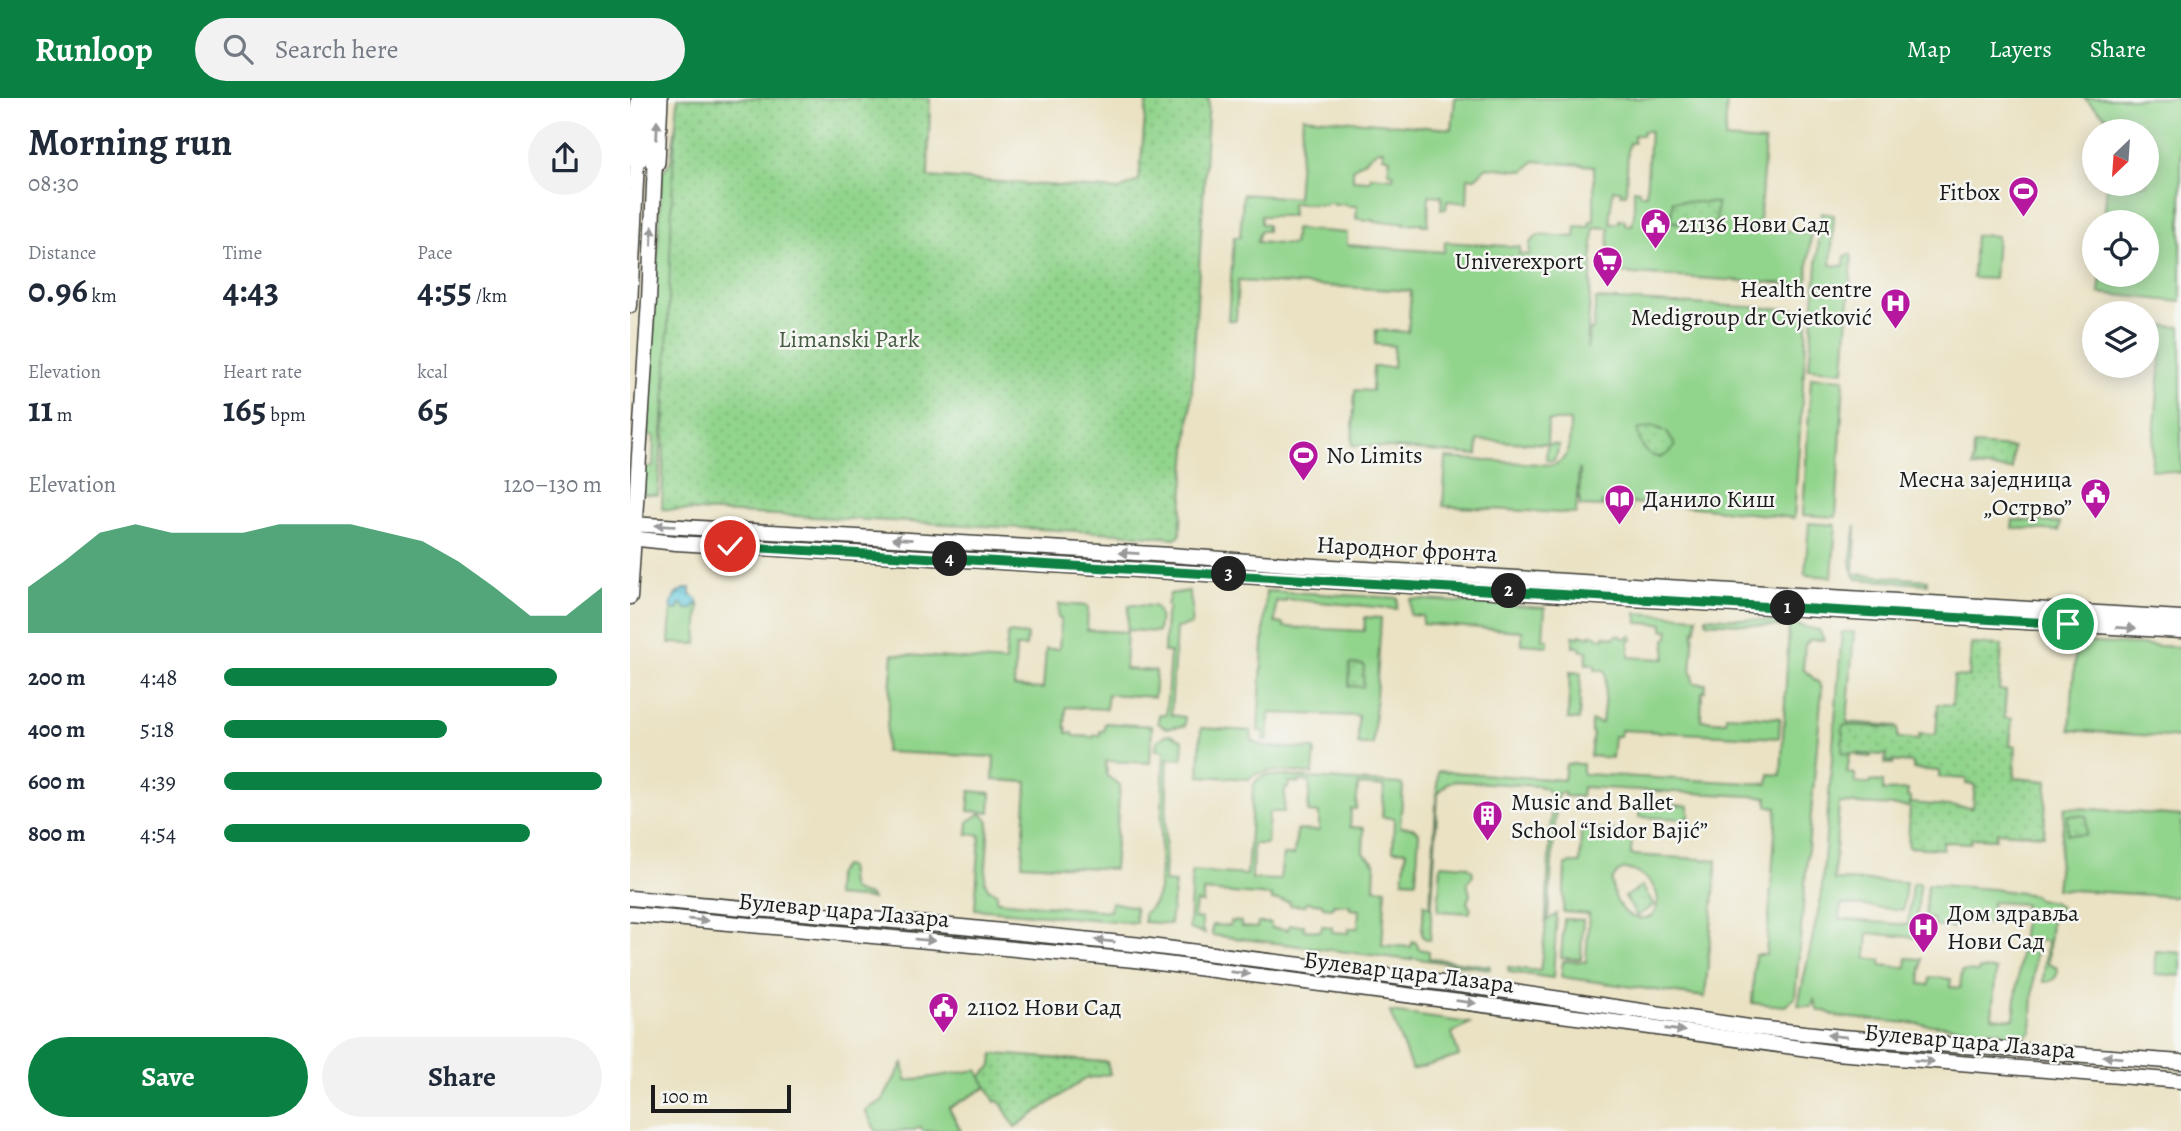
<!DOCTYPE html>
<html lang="en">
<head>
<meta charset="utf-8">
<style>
	body { margin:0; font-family:Alegreya,serif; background:#f2f2f3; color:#1f2937; height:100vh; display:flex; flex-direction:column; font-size:26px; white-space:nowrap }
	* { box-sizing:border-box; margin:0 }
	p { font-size:23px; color:#747a83 }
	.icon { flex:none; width:38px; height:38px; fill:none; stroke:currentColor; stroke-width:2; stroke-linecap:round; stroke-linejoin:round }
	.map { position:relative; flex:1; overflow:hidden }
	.side { display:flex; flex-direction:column; background:#fff; width:630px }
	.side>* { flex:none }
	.needle { width:46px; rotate:205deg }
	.tools { position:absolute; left:1452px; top:21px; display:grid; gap:14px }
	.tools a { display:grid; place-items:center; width:77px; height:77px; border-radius:50%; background:#fff; box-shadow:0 4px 18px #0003; font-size:35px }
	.scale { position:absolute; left:21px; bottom:18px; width:140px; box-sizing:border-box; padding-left:7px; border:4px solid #1c1c1c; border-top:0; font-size:19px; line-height:24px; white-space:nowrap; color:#1c1c1c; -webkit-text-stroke:5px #f6f6f2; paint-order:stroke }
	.pin { position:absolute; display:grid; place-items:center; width:60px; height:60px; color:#fff; margin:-30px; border:4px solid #fff; border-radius:50%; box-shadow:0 2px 7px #0007 }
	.km { position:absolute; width:35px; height:35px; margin:-18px; border-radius:50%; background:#222; color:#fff; font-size:19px; line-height:35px; text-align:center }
	.round { display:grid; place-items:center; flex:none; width:74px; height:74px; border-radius:37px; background:#f2f2f3 }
	.headline { display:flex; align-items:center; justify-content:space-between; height:119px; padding:0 28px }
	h1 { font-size:38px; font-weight:700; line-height:52px }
	.stats { display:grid; grid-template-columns:repeat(3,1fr); gap:10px; height:119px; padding:7px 28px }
	.stats div { display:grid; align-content:center }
	.stats b { font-size:35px; font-weight:700 }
	.stats small { font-size:19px; font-weight:400 }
	.stats p { font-size:19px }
	.chart { height:196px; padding:14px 28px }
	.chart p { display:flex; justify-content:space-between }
	.chart svg { width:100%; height:126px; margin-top:7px; fill:#0b8043; opacity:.7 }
	.button { display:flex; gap:14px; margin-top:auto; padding:14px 28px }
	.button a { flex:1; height:80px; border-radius:42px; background:#0b8043; color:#fff; font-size:28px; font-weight:700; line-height:80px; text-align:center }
	.button a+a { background:#f2f2f3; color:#1f2937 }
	ul { padding:0 28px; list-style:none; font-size:23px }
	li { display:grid; grid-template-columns:112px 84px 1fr; align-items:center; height:52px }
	li i { height:18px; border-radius:9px; background:#0b8043 }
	header { display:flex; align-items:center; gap:42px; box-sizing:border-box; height:98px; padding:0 35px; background:#0b8043; color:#fff }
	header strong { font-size:33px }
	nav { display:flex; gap:38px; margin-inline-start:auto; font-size:24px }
	.search { width:490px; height:63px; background:#f2f2f3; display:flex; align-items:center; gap:18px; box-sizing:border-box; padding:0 24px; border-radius:38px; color:#747a83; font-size:26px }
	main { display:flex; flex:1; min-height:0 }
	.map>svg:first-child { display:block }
	.green { fill:#91d48c; stroke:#567854; stroke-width:2; fill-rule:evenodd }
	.park { fill:url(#park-dots); stroke:#567854; stroke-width:2 }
	.water { fill:url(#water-ripples); stroke:#3e727c; stroke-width:2 }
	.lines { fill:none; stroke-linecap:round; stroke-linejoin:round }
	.secondary-casing { stroke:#3b3a35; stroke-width:17 }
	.highway-casing { stroke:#3b3a35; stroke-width:22 }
	.secondary { stroke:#fff; stroke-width:14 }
	.highway { stroke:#fff; stroke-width:19 }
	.oneway { fill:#999 }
	.route-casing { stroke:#fff; stroke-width:14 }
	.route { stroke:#0b8043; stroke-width:9 }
	.labels { text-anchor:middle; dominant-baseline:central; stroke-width:5; stroke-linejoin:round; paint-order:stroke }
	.poi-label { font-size:24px; fill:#1c1c1c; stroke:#f6f6f2; text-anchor:start }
	.park-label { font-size:24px; fill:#455c43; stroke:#f6f6f2 }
	.street-label { font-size:24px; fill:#1c1c1c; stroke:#f6f6f2 }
</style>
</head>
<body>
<header>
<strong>Runloop</strong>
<div class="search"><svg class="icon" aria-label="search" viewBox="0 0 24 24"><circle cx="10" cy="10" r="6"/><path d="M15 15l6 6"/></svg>Search here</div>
<nav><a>Map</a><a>Layers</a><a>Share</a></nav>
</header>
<main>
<section class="side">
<div class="headline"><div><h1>Morning run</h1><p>08:30</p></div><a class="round"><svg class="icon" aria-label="share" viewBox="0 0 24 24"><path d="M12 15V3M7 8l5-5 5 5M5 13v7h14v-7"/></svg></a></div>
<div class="stats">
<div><p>Distance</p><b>0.96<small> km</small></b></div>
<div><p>Time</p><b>4:43</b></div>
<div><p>Pace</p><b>4:55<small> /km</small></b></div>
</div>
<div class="stats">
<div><p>Elevation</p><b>11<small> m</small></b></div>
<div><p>Heart rate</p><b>165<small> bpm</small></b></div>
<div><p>kcal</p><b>65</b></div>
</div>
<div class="chart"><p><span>Elevation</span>120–130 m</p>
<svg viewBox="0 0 160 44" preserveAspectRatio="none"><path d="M0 44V28L10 19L20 9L30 6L40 9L50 9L60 9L70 6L80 6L90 6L100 9L110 12L120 19L130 28L140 38L150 38L160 28V44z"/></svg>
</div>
<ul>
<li><b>200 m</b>4:48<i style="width:88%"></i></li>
<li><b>400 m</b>5:18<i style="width:59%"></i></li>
<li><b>600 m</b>4:39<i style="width:100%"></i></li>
<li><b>800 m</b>4:54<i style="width:81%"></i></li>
</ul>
<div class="button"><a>Save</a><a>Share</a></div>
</section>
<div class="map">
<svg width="1551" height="1033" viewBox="0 0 1551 1033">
	<defs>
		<pattern id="park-dots" width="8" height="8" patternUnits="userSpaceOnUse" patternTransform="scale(1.75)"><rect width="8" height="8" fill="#91d48c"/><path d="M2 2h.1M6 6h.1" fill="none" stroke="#7cb578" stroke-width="1.8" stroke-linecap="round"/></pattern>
		<pattern id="water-ripples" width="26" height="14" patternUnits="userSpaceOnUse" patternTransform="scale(1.75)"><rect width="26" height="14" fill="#5fc9db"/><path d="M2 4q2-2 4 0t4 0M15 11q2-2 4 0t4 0" fill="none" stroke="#52acbb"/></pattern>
	</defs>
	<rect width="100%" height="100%" fill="#f6f6f2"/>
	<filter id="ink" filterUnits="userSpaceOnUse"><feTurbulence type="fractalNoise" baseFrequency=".0143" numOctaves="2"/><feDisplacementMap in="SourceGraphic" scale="14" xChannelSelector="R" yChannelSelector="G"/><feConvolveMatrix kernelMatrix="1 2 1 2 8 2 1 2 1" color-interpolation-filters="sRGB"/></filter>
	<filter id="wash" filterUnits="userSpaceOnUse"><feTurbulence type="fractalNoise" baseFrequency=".00686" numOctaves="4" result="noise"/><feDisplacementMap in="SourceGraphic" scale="28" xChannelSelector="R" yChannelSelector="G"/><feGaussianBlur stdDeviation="1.57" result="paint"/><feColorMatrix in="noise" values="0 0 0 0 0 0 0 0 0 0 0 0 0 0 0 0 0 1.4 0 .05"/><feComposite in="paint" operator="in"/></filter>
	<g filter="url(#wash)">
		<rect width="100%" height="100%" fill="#eae2c3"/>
		<g class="green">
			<path d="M 50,0 L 46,125 L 28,397 L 13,396 L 15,369 L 23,369 L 24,338 L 17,337 L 32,74 L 40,65 Z"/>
			<path d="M 825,0 L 1097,0 L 1095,41 L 1135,44 L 1129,130 L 1181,135 L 1177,187 L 970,174 L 970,166 L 978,166 L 979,130 L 964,129 L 957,251 L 960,232 L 963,232 L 966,201 L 1178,212 L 1164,420 L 1064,409 L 1001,405 L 1001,411 L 973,409 L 972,403 L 971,409 L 950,408 L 950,402 L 949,402 L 950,373 L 949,372 L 946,416 L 813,408 L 816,360 L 923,367 C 943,360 939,341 940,323 L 918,323 L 917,346 L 929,347 L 927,356 L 923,363 L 916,362 L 917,346 L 848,342 L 847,357 L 722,347 L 725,292 L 742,293 L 743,269 L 763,269 L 764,248 L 745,246 L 746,232 L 778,234 L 781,193 L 608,183 L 606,222 L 598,222 L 604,139 L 610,139 L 613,96 L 667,100 L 673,19 L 822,31 ZM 1013,33 L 1020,33 L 1016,96 L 1009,96 L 1009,92 L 1004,91 L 1004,118 L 1002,127 L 995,127 L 995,122 L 989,122 L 989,125 L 981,125 L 980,117 L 983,92 L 991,92 L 991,96 L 996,96 L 998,51 L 1000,45 L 1004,45 L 1004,37 L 1012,37 ZM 748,52 L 753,52 L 753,58 L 760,60 L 758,74 L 764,75 L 763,80 L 741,78 L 740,83 L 723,82 L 723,71 ZM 904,63 L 964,68 L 964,123 L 960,123 L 959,129 L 946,128 L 945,139 L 908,137 L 900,145 L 899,157 L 889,156 L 890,149 L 815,144 L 814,154 L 717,147 L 717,135 L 665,131 L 663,147 L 627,144 L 630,133 L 637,133 L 637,127 L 631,126 L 631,118 L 662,118 L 661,105 L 696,107 L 696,105 L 703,105 L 703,107 L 709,107 L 709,106 L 716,106 L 717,108 L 727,108 L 726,121 L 734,121 L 734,123 L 744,122 L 744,124 L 764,124 L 764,125 L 774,124 L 774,126 L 792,125 L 792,127 L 798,127 L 799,97 L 812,98 L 811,111 L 816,111 L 817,103 L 837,105 L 838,80 L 845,80 L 857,69 L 895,73 Z"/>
			<path d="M 1454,0 L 1551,0 L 1551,204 L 1469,195 L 1471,177 L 1517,177 L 1517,124 L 1474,124 L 1477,86 L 1517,86 L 1517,33 L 1480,33 L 1481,23 Z"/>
			<path d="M 1191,115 L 1204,117 L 1201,167 L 1214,168 L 1215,158 L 1220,156 L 1222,159 L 1214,273 L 1179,270 Z"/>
			<path d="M 1345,137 L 1367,138 L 1364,181 L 1343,180 Z"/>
			<path d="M 1534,228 L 1551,229 L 1551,375 L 1521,371 Z"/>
			<path d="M 1181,279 L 1214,281 L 1206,419 L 1173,417 Z"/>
			<path d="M 1383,422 L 1430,425 L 1429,433 L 1382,430 Z"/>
			<path d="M 1179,425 L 1206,427 L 1202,479 L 1175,477 Z"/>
			<path d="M 1226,428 L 1224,476 L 1297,482 L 1297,486 L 1227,481 C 1216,469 1224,443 1226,428 Z"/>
			<path d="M 559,493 L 562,509 L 561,527 L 546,530 L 541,617 L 555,619 L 555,628 L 536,630 L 528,625 L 529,616 L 536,616 L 540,554 L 534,554 L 536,517 L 539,510 L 537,507 L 540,496 Z"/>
			<path d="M 636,493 L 768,500 L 767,511 L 656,501 L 655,504 L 646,503 L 645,525 L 653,526 L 654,529 L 734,533 L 735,519 L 751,520 L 743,647 L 728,647 L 728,618 L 639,615 L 638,642 L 633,642 L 634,633 L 628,633 Z"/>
			<path d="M 781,501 L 915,510 L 913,541 L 918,541 L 918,548 L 892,546 L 892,533 L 792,526 L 793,518 L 780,517 Z"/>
			<path d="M 49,506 L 69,507 L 67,546 L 39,545 L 41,511 L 48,512 Z"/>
			<path d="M 429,506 L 458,508 L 457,532 L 497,534 L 495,571 L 526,573 L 524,599 L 478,596 L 476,611 L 436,609 L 435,629 L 437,630 L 437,635 L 443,635 L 444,638 L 464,639 L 465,637 L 470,637 L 470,633 L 474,633 L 475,625 L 522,628 L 520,665 L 476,663 L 477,678 L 490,687 L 484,771 L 392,766 L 397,684 L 363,682 L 364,659 L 255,654 L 263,556 L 375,564 L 378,535 L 397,537 L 396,549 L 386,549 L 384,589 L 413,591 L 416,551 L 429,551 L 431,521 L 428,520 Z"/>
			<path d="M 499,507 L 524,508 C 532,515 529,524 528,534 L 497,532 Z"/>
			<path d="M 1006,515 L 1067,519 L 1066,532 L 1064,532 L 1061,576 L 1063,576 L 1063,585 L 1076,586 L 1075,593 L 1072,594 L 1071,622 L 1096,624 L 1096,617 L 1150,620 L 1149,640 L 991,632 L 990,638 L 984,638 L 982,660 L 960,658 L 963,635 L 961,634 L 961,623 L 972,625 C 974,607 976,593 976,575 L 974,572 L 965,572 L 965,566 L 956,566 L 957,553 L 951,553 L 950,549 L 943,549 L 943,538 L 949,539 L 950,536 L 961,539 L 961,536 L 967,537 L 967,539 L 974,540 L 974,537 L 985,540 L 986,537 L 991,537 L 992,540 L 998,540 L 998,538 L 1002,538 L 1002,542 L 999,543 L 999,559 L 1035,561 L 1036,540 L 1039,540 L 1039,532 L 1033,532 L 1033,526 L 1008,525 Z"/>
			<path d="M 1076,519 L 1149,523 L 1189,532 L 1194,542 L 1180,542 L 1175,547 L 1173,571 L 1190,586 L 1192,591 L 1165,900 L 1155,908 L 1122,905 L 1125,857 L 1136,857 L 1147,709 L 1137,708 L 1137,699 L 952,689 L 951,699 L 934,698 L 934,694 L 927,696 L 918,822 L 927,816 L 923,880 L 879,874 L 878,869 L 910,873 L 915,836 L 922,702 C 921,694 917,690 909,688 L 824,683 L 818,685 L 808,695 L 800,842 L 794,840 L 792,836 L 794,806 L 800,809 L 808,673 L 934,682 L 936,666 L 953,666 L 953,676 L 1138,686 L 1139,676 L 1151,677 L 1159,529 L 1076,524 Z"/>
			<path d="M 1212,534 L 1224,534 L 1217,624 L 1266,628 L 1263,666 L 1255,666 L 1256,656 L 1241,655 L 1241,659 L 1228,658 L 1228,655 L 1220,655 L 1217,675 L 1225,676 L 1225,685 L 1240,686 L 1241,683 L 1253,684 L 1253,693 L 1278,692 L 1277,699 L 1281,700 L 1281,709 L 1209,705 L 1204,782 L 1276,784 L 1273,812 L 1211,806 L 1209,821 L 1278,827 L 1282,785 L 1290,785 L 1286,827 L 1289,828 L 1288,840 L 1238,835 L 1236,860 L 1251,862 L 1251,867 L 1276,870 L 1277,860 L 1292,861 L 1290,886 L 1299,887 L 1300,879 L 1321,881 L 1320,889 L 1330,890 L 1332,873 L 1348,874 L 1349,871 L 1366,872 L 1362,919 L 1384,921 L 1395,806 L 1362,804 L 1360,826 L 1326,823 L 1325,830 L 1303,828 L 1304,821 L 1295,820 L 1297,786 L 1363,791 L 1404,797 L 1408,802 L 1423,804 L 1429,808 L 1429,816 L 1421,821 L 1418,866 L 1426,869 L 1428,873 C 1426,881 1422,884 1413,884 L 1417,843 L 1406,843 L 1401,934 L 1387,944 L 1371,943 L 1371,933 L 1208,919 L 1195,913 L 1188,913 L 1184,902 L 1182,909 L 1168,907 L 1191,800 Z"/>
			<path d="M 1446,544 L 1551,549 L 1551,640 L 1440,632 Z"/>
			<path d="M 940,574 L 951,575 L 949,622 L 938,621 Z"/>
			<path d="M 571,630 L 621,633 L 622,643 L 636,649 L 685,651 L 683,676 C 666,675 630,668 619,681 L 569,678 Z"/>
			<path d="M 541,636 L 553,642 L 552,661 L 538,660 L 534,784 L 545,785 L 540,826 L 514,824 L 514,815 C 523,809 527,802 529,791 L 534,653 L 526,652 L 527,643 L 536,637 Z"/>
			<path d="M 636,677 L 771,686 L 773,689 L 770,729 L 784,730 L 789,735 L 786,783 L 773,782 L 776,753 L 763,752 L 764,720 L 752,719 L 754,689 L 728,687 L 726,711 L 721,711 L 720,729 L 734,730 L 733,754 L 745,765 L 744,790 L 756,791 L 752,847 L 781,849 L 782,843 L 786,844 L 789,851 L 799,853 L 799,860 L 860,868 L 860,871 L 781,860 L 781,862 L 582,837 L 582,827 L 600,828 L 600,823 L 611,824 L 611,829 L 627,830 L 628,825 L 641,825 L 641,830 L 658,832 L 659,827 L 674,827 L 674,832 L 691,833 L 692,828 L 702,829 L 702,834 L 719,835 L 719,830 L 728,830 L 729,812 L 720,811 L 720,807 L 703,806 L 703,810 L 693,809 L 692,806 L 676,804 L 675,808 L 660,807 L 660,804 L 642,802 L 642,798 L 573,793 L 573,805 L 566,804 L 564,820 L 572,821 L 572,831 L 575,836 L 559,831 L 562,773 L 617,777 L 623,691 C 625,683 627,680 636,677 ZM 670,683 L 680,684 L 678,714 L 689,715 L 689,733 L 667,732 L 664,757 L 653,757 L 650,782 L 622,781 L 623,746 L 637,746 L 639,714 L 654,714 L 655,690 L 658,690 L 659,684 L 670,685 Z"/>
			<path d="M 340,693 L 361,695 L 360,714 L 338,713 Z"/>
			<path d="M 1010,705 L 1059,708 L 1059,721 L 1009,719 Z"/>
			<path d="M 1435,709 L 1551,718 L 1551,799 L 1426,791 Z"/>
			<path d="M 351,715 L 359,723 L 355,784 L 358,791 L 367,795 L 367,803 L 480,813 L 481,804 L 505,809 L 506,825 L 345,811 L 350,737 L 337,736 L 338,724 Z"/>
			<path d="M 951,731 L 1002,734 L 1001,757 L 1087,762 L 1075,899 L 931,879 L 933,863 L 956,864 L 959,816 L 933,814 L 935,767 L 939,767 L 939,765 L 950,765 ZM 995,771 C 1017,774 1038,797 1022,818 C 998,828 982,804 982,782 L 988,774 Z"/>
			<path d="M 811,766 L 837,768 L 842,772 L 843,778 L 837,784 L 840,797 L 837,804 L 841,812 L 839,815 L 808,813 Z"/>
			<path d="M 213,768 L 218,769 C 222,790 214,793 240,798 L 242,801 L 205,798 L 206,777 Z"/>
			<path d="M 934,821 L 953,822 L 951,861 L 931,860 Z"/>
			<path d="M 1526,853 L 1551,855 L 1551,878 L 1525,876 Z"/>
			<path d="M 760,914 L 840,925 L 822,935 L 829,958 L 782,972 Z"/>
			<path d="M 273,965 L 276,983 L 347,972 L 357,989 L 319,1010 L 331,1033 L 293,1033 L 290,1029 L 283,1033 L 246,1033 L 235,1012 L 252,1003 Z"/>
		</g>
		<g class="park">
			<path d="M 48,0 L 300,0 L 298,79 L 490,92 L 509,82 L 517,0 L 579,0 L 562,290 L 550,438 L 544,440 L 487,435 L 32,411 L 43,70 Z"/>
			<path d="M 1043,103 L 1087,105 L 1086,126 L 1041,124 Z"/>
			<path d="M 1023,328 L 1037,334 L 1045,347 C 1031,371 1009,355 1008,332 Z"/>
			<path d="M 1344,347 L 1383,350 L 1382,372 L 1343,369 Z"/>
			<path d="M 1341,546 L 1372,547 L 1369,592 L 1376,593 L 1374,620 L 1382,621 L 1380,648 L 1386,648 L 1384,680 L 1417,683 L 1414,737 L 1367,734 L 1366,741 L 1342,740 L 1341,745 L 1313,744 L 1313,751 L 1278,749 L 1280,705 L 1343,710 L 1345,687 L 1336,686 L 1336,681 L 1309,679 L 1309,673 L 1283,671 L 1283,665 L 1256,663 L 1256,657 L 1212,655 L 1213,627 L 1268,630 L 1268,640 L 1289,642 L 1289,636 L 1306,637 L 1308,606 L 1322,607 L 1324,578 L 1339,579 Z"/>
			<path d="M 720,566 L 734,567 L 733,589 L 719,588 Z"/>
			<path d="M 1438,717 L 1457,718 L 1456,737 L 1437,736 Z"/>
			<path d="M 1012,788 L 1024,807 L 1007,818 L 995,799 Z"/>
			<path d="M 363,956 L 477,964 L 480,976 L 455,981 L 385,1029 L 369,1002 L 365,1004 L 351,979 L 362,968 Z"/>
		</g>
		<path class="water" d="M 60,490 L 60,497 L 66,500 L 69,507 L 66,506 L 63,511 L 56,511 L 52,506 L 49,506 L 48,512 L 41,511 C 42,499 47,492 60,490 Z"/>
	</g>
	<g filter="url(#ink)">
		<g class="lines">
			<defs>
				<g id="secondary">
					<path d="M 0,208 L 7,62"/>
					<path d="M 0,426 L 541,457 L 669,467 L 1551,520"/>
					<path d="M 0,440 L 46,445 L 1551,533"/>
					<path d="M 0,499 L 19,202 L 25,64"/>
					<path d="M 0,800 L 332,829 L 512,847 L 884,894 L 1119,929 L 1212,939 L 1551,964"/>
					<path d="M 0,816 L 505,862 L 977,923 L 1206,955 L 1551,983"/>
				</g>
				<g id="highway">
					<path d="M 7,62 L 11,0"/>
					<path d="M 25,64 L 28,0"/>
				</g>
			</defs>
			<use href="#secondary" class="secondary-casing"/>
			<use href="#highway" class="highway-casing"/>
			<use href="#secondary" class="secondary"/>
			<use href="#highway" class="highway"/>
		</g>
		<defs><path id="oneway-solid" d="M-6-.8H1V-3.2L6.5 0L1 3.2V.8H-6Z" transform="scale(1.75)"/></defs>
		<g class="oneway">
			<use href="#oneway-solid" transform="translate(27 32) rotate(-88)"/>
			<use href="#oneway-solid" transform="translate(22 138) rotate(-87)"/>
			<use href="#oneway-solid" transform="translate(35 428) rotate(-178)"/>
			<use href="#oneway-solid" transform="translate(272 441) rotate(-177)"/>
			<use href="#oneway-solid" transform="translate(499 455) rotate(-177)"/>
			<use href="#oneway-solid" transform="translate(1496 530) rotate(3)"/>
			<use href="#oneway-solid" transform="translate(68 822) rotate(5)"/>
			<use href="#oneway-solid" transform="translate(295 842) rotate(5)"/>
			<use href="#oneway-solid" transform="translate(475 843) rotate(-174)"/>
			<use href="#oneway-solid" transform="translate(610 875) rotate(7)"/>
			<use href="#oneway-solid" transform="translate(836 904) rotate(7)"/>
			<use href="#oneway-solid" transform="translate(1045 932) rotate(8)"/>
			<use href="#oneway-solid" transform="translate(1207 938) rotate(-174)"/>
			<use href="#oneway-solid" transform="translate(1483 959) rotate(-175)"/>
			<use href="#oneway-solid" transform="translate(1294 963) rotate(5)"/>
		</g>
	</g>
	<g class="lines" filter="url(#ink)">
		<defs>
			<path id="route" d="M 100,448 L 1438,526"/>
		</defs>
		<use href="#route" class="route-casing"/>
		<use href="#route" class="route"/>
	</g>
	<defs>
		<symbol id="stadium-pin" viewBox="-11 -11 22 30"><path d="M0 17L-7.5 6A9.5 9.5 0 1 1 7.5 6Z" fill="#b5179e" stroke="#f6f6f2"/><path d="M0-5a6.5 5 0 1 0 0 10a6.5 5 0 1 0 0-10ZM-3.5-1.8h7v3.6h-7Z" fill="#fff"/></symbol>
		<symbol id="civic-pin" viewBox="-11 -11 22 30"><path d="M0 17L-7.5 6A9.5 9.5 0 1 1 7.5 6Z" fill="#b5179e" stroke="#f6f6f2"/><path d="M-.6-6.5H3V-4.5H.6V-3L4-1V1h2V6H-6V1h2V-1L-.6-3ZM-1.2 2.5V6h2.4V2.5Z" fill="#fff"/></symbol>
		<symbol id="supermarket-pin" viewBox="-11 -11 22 30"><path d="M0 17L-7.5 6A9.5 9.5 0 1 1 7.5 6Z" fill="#b5179e" stroke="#f6f6f2"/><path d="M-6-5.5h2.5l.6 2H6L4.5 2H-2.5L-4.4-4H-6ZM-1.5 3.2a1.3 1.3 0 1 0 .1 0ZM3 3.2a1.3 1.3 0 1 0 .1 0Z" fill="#fff"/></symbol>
		<symbol id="hospital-pin" viewBox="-11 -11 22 30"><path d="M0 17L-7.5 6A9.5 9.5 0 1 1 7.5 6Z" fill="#b5179e" stroke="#f6f6f2"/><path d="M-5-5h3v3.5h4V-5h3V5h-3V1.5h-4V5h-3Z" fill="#fff"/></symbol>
		<symbol id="library-pin" viewBox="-11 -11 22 30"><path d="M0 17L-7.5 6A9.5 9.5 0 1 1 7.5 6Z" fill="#b5179e" stroke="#f6f6f2"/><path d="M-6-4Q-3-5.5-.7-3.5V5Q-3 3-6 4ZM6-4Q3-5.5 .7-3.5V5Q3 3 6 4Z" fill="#fff"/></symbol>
		<symbol id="building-pin" viewBox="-11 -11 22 30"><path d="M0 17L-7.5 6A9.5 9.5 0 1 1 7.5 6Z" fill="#b5179e" stroke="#f6f6f2"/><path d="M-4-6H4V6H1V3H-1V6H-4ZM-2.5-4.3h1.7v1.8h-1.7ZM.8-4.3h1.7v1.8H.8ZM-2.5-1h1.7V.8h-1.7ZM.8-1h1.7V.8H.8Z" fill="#fff"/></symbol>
	</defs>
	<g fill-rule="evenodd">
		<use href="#stadium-pin" x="1376" y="76" width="35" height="47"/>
		<use href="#civic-pin" x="1008" y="108" width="35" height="47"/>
		<use href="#supermarket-pin" x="960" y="146" width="35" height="47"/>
		<use href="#hospital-pin" x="1248" y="188" width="35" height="47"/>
		<use href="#stadium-pin" x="656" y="340" width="35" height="47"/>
		<use href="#civic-pin" x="1448" y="378" width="35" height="47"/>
		<use href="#library-pin" x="972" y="384" width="35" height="47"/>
		<use href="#building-pin" x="840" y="700" width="35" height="47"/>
		<use href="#hospital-pin" x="1276" y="812" width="35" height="47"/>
		<use href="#civic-pin" x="296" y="892" width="35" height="47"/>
	</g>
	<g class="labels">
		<g class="poi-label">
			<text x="1370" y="94" text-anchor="end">Fitbox</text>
			<text x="1048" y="126">21136 Нови Сад</text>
			<text x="954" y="163" text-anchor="end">Univerexport</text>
			<text x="1242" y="191" text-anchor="end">Health centre<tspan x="1242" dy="28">Medigroup dr Cvjetković</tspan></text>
			<text x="696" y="357">No Limits</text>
			<text x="1442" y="381" text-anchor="end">Месна заједница<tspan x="1442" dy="28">„Острво”</tspan></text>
			<text x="1013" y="401">Данило Киш</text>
			<text x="881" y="704">Music and Ballet<tspan x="881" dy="28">School “Isidor Bajić”</tspan></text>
			<text x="1317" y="815">Дом здравља<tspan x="1317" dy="28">Нови Сад</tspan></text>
			<text x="337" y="909">21102 Нови Сад</text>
		</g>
		<g class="park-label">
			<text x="219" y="241">Limanski Park</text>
		</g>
		<g class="street-label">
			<text transform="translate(777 451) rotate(3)">Народног фронта</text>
			<text transform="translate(214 812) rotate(5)">Булевар цара Лазара</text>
			<text transform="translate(779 874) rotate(7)">Булевар цара Лазара</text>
			<text transform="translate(1340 943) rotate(5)">Булевар цара Лазара</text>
		</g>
	</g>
</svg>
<div class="tools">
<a><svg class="needle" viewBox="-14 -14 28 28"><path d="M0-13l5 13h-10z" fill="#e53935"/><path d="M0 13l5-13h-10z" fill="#747a83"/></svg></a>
<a><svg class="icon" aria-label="locate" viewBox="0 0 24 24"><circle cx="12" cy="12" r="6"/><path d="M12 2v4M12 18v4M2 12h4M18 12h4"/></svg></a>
<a><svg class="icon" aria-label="layers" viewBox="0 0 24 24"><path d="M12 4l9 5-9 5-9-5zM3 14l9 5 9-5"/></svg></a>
</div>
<div class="scale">100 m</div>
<div class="pin" style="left:1438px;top:526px;background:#1e9e55"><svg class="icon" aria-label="arrive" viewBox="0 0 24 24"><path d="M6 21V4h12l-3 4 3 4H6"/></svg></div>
<div class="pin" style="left:100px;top:448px;background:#d93025"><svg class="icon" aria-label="check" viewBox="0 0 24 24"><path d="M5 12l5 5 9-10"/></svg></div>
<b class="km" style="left:1158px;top:510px">1</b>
<b class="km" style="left:879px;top:493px">2</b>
<b class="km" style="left:599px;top:476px">3</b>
<b class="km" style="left:320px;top:461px">4</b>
</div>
</main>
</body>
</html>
